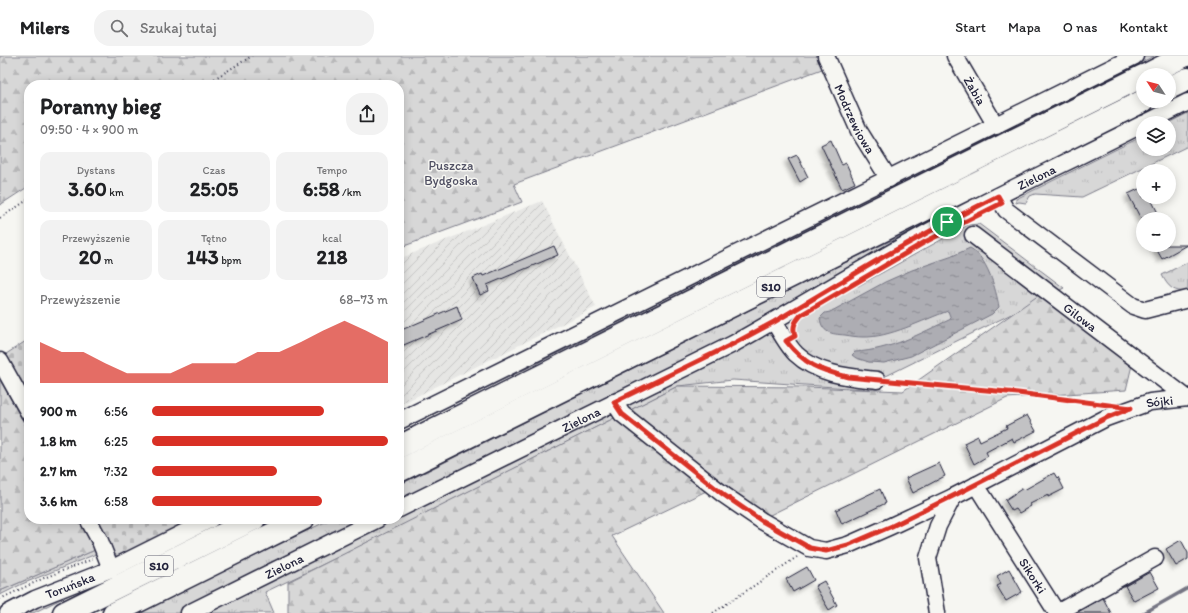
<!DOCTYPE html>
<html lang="pl">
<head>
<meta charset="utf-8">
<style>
	body { margin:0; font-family:Itim,sans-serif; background:#f2f2f2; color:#202124; height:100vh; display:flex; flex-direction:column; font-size:15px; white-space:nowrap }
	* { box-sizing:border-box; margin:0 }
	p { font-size:13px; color:#757577 }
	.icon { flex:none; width:22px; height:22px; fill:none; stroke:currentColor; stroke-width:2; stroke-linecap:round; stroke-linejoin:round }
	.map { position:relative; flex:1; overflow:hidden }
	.details { position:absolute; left:24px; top:24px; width:380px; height:444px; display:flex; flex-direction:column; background:#fff; border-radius:16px; box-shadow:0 2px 10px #0003 }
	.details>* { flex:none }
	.needle { width:26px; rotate:306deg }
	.controls { position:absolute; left:1136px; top:12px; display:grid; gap:8px }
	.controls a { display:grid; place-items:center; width:40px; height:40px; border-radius:50%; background:#fff; box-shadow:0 2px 10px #0003; font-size:20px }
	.pin { position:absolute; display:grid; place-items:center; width:34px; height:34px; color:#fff; margin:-17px; border:2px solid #fff; border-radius:50%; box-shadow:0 1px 4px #0007 }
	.round { display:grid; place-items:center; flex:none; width:42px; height:42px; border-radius:16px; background:#f2f2f2 }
	.summary { display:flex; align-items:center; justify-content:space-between; height:68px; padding:0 16px }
	h1 { font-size:22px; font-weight:800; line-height:30px }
	.stats { display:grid; grid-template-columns:repeat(3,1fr); gap:6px; height:68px; padding:4px 16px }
	.stats div { display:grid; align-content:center; border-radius:10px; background:#f2f2f2; text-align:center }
	.stats b { font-size:20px; font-weight:800 }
	.stats small { font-size:11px; font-weight:400 }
	.stats p { font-size:11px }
	.chart { height:112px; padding:8px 16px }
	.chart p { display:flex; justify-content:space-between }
	.chart svg { width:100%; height:72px; margin-top:4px; fill:#d93025; opacity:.7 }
	ul { padding:0 16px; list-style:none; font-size:13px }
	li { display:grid; grid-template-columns:64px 48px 1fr; align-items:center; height:30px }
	li i { height:10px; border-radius:5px; background:#d93025 }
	header { display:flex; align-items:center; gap:24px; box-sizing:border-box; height:56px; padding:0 20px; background:#fff; border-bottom:1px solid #e0e0e0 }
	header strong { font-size:19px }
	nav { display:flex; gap:22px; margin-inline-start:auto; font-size:14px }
	.search { width:280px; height:36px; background:#f2f2f2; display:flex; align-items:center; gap:10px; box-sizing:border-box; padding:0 14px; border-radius:16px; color:#757577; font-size:15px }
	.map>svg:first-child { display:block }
	.industrial { fill:url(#industrial-furrows) }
	.grass { fill:url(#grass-tufts); stroke:#7c7c89 }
	.forest { fill:url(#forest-firs); stroke:#7c7c89 }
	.cemetery { fill:url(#cemetery-stones); stroke:#7c7c89 }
	.water { fill:url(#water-ripples); stroke:#757583 }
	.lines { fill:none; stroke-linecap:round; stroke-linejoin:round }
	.stream { stroke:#757583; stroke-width:3.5 }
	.building { fill:#c2c2c4; stroke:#22223b; filter:url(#shadow) }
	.minor-casing { stroke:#22223b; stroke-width:19 }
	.highway-casing { stroke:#22223b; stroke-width:25 }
	.path { stroke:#22223b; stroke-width:2; stroke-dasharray:1 3; stroke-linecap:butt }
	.minor { stroke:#f6f6f2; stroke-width:16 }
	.highway { stroke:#f6f6f2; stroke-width:22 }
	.route-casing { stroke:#fff; stroke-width:8 }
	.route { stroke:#d93025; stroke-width:5 }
	.labels { text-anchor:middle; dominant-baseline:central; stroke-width:3; stroke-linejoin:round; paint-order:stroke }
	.shield { fill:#f6f6f2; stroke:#626272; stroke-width:1 }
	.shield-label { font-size:12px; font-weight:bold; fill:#22223b }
	.street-label { font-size:13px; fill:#22223b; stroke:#f6f6f2 }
	.park-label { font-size:13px; fill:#4f4f62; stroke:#f6f6f2 }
</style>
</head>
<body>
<header>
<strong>Milers</strong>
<div class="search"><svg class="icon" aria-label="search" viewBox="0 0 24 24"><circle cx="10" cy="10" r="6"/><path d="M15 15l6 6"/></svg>Szukaj tutaj</div>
<nav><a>Start</a><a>Mapa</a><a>O nas</a><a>Kontakt</a></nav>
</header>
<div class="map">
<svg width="1188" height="557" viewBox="0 0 1188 557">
	<defs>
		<pattern id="industrial-furrows" width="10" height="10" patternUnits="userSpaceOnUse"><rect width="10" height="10" fill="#e6e6e4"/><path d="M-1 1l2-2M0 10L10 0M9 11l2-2" fill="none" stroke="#c5c5c4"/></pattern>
		<pattern id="grass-tufts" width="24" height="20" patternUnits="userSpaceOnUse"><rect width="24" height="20" fill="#d7d7d7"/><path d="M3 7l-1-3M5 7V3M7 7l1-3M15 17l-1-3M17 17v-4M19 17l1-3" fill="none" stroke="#b8b8b9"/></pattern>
		<pattern id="forest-firs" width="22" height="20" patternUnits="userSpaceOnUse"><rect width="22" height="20" fill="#d7d7d7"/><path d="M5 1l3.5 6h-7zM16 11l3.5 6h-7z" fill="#b8b8b9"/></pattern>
		<pattern id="cemetery-stones" width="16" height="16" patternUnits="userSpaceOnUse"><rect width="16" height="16" fill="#d7d7d7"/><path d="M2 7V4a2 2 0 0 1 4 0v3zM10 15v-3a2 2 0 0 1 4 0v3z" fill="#b8b8b9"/></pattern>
		<pattern id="water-ripples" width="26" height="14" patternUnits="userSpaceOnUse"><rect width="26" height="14" fill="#adadb3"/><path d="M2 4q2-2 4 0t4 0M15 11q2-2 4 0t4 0" fill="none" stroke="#8c8c93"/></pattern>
		<filter id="shadow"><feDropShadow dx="-3.5" dy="3.5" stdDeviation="2" flood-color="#0004"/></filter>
	</defs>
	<rect width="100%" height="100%" fill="#f6f6f2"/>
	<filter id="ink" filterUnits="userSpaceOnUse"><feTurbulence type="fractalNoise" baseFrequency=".025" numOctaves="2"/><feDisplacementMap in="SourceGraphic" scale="8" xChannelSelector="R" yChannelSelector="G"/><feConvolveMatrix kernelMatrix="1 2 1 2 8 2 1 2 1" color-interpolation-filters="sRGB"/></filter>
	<g filter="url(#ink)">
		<path class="industrial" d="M 542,145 L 596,251 L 399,349 L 399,203 Z"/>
		<g class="grass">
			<path d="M 1144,0 L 1154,0 L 967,92 L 681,237 L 399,375 L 399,371 Z"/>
			<path d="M 1188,57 L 1188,90 L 1082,141 L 1035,138 L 1030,140 L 1026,147 L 1019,146 L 1016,147 L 1016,143 L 1143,80 L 1143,93 L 1169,93 L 1169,67 L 1168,67 Z"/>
			<path d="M 934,164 L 845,213 L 858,230 L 968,169 L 979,168 L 1064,232 L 884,321 L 863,333 L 733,324 L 678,330 L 351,495 L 265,536 L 274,557 L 139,557 L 331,463 L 399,463 L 399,429 L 813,222 Z"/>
			<path d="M 1188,206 L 1188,235 C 1174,237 1168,231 1162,219 Z"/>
			<path d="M 215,463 L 221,463 L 33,557 L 17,557 Z"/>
			<path d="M 95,494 L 96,498 L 22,528 L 0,539 L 0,535 Z"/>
		</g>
		<g class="forest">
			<path d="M 0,0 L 826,0 L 830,10 L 514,128 L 522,146 L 399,192 L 399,29 L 29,29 L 29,130 L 0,149 Z"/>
			<path d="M 1039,239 L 1132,309 L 1126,334 L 1007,342 L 768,460 L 723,427 L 612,480 L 664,557 L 288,557 L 288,526 L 678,330 L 806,331 L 903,335 Z"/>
			<path d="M 0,324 L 29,376 L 29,463 L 78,463 L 95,494 L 0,535 Z"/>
		</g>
		<g class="cemetery">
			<path d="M 29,283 L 29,344 L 3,300 Z"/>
			<path d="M 93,463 L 195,463 L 113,503 Z"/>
		</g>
		<path class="water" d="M 970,192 C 987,201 996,233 999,251 L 992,258 L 911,300 L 884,307 L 869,306 L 856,302 L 852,299 L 855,296 C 891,294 919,278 951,263 L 948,255 C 923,264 889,282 863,281 C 857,281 851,280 845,279 C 831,278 822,277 820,262 L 825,257 L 830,256 L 885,226 L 912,214 L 950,201 Z"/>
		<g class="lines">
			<path class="stream" d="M 1144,557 L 1188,532"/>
		</g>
		<g class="building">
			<path d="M 831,84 L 842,109 L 846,107 L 855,127 L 842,133 L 821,89 Z"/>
			<path d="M 797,99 L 808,121 L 800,126 L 788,103 Z"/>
			<path d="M 1143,131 L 1143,141 L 1150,141 L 1161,163 L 1141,163 L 1128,138 Z"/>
			<path d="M 1154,189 L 1187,189 L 1162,203 Z"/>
			<path d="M 554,190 L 558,199 L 487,229 L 489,235 L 480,239 L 473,222 L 482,218 L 483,220 Z"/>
			<path d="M 457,250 L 462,264 L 399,291 L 399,275 Z"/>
			<path d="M 1027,359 L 1036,375 L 1014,386 L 1012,382 L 986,396 L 988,400 L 974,408 L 964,387 L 978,380 L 980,385 L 1007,372 L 1006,370 Z"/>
			<path d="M 939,407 L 945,420 L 913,437 L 906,422 Z"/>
			<path d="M 1054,417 L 1057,422 L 1058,421 L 1064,433 L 1048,441 L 1048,439 L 1030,448 L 1031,450 L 1019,457 L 1016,453 L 1012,455 L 1005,444 L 1023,432 L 1024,434 Z"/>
			<path d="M 880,433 L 886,447 L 842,468 L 836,454 Z"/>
			<path d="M 1181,484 L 1188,497 L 1188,503 L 1176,510 L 1166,493 Z"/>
			<path d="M 807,511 L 814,524 L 793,536 L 786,523 Z"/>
			<path d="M 1009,513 L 1022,536 L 1006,545 L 997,530 L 1001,528 L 997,520 Z"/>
			<path d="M 1150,516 L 1159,532 L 1134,545 L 1125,530 Z"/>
			<path d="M 824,525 L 837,549 L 829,554 L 815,530 Z"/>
			<path d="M 1103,542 L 1111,557 L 1076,557 Z"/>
		</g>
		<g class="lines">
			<defs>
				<g id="minor">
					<path id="s1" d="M 826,0 L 859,75 L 889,123"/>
					<path id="s2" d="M 955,0 L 996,70"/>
					<path d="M 1146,67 L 1188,46"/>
					<path d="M 998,140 L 1006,154 L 1133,250 L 1145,254 L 1188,243"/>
					<path id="s3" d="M 973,179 L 1187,342"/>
					<path d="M 774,265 C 780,276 787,289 796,298 C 818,319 850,321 877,324"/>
					<path d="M 0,305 L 29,357"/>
					<path id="s4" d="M 614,346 L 622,358 L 724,439 L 762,465 L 809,492 L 826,495 L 848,489 L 891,470 L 953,441 L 1106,362 L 1150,346 L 1188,342"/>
					<path d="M 399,365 L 1135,0"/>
					<path id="s5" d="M 976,429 L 1057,557 L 1155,502"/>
					<path id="s6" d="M 399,453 L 733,288 C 805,248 874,204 947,166 C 1012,132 1078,101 1143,68"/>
					<path d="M 88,463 L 100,485 L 111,513"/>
					<path id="s7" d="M 8,557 L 35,543 L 111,513 L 211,463"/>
					<path id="s8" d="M 189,557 L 378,463"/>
					<path d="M 937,557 L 928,502 L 938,470 L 953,441"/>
				</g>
				<g id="highway">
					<path d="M 1146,19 L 1184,0"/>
					<path d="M 1169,32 L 1188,23"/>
					<path d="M 399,391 L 1143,20"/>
					<path d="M 399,415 L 1143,45"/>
					<path d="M 64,557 L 254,463"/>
					<path d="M 114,557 L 303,463"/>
				</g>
			</defs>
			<use href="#minor" class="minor-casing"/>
			<use href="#highway" class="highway-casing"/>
			<g class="path">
				<path d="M 204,29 L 252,0"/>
				<path d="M 0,162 L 29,143"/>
				<path d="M 890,325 L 1018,337 L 1102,348"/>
				<path d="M 0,543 L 44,522 L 93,503"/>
				<path d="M 713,557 L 797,501"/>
			</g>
			<use href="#minor" class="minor"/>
			<use href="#highway" class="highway"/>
		</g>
	</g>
	<g class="lines" filter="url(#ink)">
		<defs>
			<path id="route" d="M 998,140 L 1002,147 L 925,186 L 801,259 C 795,266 792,270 795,280 L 786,285 C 805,309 819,314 848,321 L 1018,337 L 1131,352 L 1106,362 L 953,440 L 892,470 L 848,489 L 826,495 L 810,492 L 762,465 L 724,439 L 622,358 L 614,346 L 733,288 L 774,266 L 883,201 L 947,166 Z"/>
		</defs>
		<use href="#route" class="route-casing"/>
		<use href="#route" class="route"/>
	</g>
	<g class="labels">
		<g class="shield">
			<rect x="757" y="221" width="28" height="20" rx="3"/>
			<rect x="145" y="500" width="28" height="20" rx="3"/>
		</g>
		<g class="shield-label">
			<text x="771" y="231">S10</text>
			<text x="159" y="510">S10</text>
		</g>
		<g class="street-label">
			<text stroke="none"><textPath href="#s2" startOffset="40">Żabia</textPath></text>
			<text stroke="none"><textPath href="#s1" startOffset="69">Modrzewiowa</textPath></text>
			<text stroke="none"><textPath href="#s6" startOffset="719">Zielona</textPath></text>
			<text stroke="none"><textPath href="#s3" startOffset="135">Gilowa</textPath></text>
			<text stroke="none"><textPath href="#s4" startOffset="629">Sójki</textPath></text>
			<text stroke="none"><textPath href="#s6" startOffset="203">Zielona</textPath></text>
			<text stroke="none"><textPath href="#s8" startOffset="106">Zielona</textPath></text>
			<text stroke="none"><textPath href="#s5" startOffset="107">Sikorki</textPath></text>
			<text stroke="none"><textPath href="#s7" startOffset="68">Toruńska</textPath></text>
		</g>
		<g class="park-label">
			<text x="451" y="109">Puszcza<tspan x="451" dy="15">Bydgoska</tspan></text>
		</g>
	</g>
</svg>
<div class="controls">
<a><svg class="needle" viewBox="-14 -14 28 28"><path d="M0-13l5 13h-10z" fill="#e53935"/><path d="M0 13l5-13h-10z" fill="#757577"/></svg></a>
<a><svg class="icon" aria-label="layers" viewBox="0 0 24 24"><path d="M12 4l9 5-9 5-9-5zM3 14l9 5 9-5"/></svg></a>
<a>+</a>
<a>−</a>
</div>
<div class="pin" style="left:947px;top:166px;background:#1e9e55"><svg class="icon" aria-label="arrive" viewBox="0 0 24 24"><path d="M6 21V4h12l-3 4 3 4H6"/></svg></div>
<section class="details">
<div class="summary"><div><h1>Poranny bieg</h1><p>09:50 · 4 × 900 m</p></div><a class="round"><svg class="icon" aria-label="share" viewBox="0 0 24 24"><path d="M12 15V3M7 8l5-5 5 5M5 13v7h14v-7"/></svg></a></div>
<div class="stats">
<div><p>Dystans</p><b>3.60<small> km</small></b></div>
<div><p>Czas</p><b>25:05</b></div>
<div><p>Tempo</p><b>6:58<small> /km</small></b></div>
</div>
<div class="stats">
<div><p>Przewyższenie</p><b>20<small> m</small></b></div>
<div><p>Tętno</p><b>143<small> bpm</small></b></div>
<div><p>kcal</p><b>218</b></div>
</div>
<div class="chart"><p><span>Przewyższenie</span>68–73 m</p>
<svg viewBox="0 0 160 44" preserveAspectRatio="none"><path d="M0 44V19L10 25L20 25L30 32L40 38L50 38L60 38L70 32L80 32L90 32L100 25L110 25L120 19L130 12L140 6L150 12L160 19V44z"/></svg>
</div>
<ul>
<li><b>900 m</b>6:56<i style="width:73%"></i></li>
<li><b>1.8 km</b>6:25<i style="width:100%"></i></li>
<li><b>2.7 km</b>7:32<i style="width:53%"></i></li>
<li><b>3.6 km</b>6:58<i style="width:72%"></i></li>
</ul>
</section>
</div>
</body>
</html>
